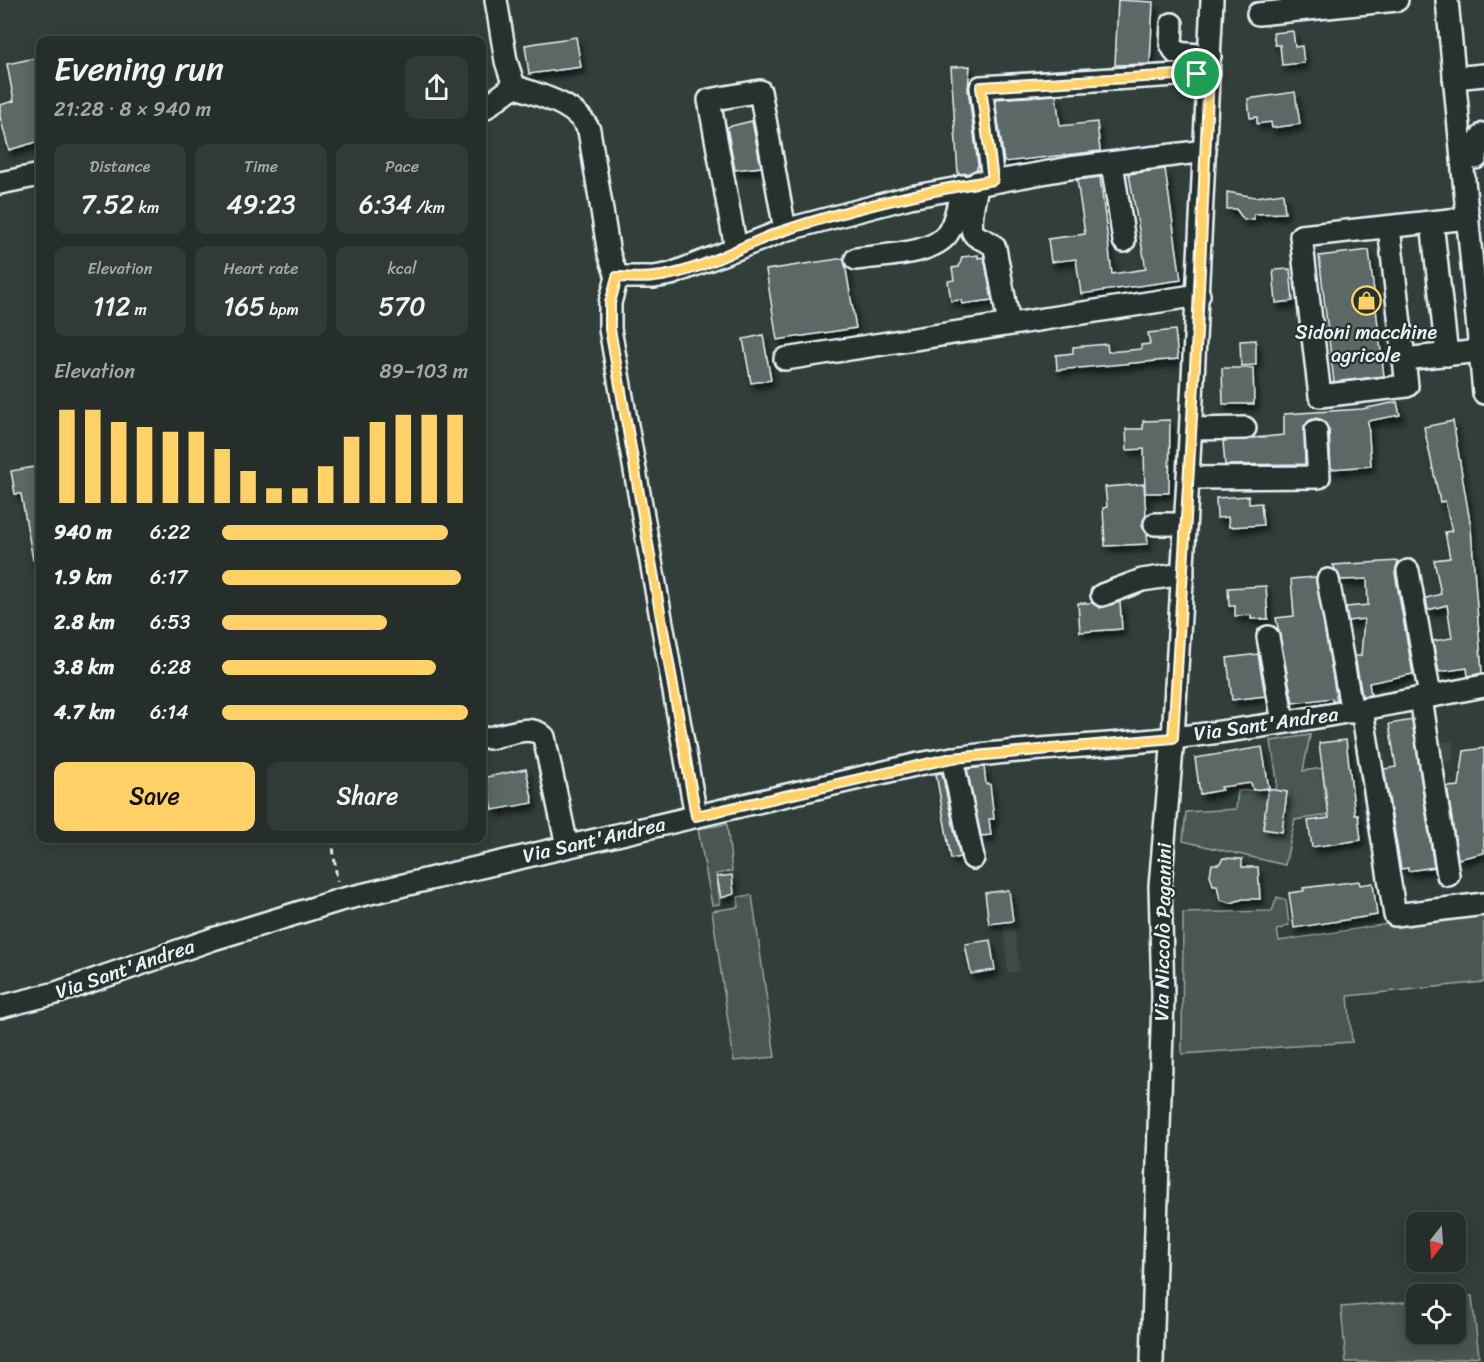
<!DOCTYPE html>
<html lang="en">
<head>
<meta charset="utf-8">
<style>
	body { margin:0; font-family:Sriracha,sans-serif; background:#323a37; color:#f1f3f6; height:100vh; display:flex; flex-direction:column; font-size:22px; white-space:nowrap }
	* { box-sizing:border-box; margin:0 }
	p { font-size:20px; color:#a4a8a9 }
	.icon { flex:none; width:33px; height:33px; fill:none; stroke:currentColor; stroke-width:2; stroke-linecap:round; stroke-linejoin:round }
	.map { position:relative; flex:1; overflow:hidden }
	.sheet { position:absolute; left:36px; top:36px; width:450px; height:807px; display:flex; flex-direction:column; background:#262e2b; border-radius:12px; box-shadow:0 3px 15px #0003,0 0 0 2px #424a47 }
	.sheet>* { flex:none }
	.needle { width:39px; rotate:197deg }
	.tools { position:absolute; left:1406px; top:1212px; display:grid; gap:12px }
	.tools a { display:grid; place-items:center; width:60px; height:60px; border-radius:12px; background:#262e2b; box-shadow:0 3px 15px #0003,0 0 0 2px #424a47; font-size:30px }
	.pin { position:absolute; display:grid; place-items:center; width:51px; height:51px; color:#fff; margin:-26px; border:3px solid #fff; border-radius:50%; box-shadow:0 2px 6px #0007 }
	.round { display:grid; place-items:center; flex:none; width:63px; height:63px; border-radius:12px; background:#323a37 }
	.headline { display:flex; align-items:center; justify-content:space-between; height:102px; padding:0 18px }
	h1 { font-size:33px; font-weight:600; line-height:45px }
	.figures { display:grid; grid-template-columns:repeat(3,1fr); gap:9px; height:102px; padding:6px 18px }
	.figures div { display:grid; align-content:center; border-radius:12px; background:#323a37; text-align:center }
	.figures b { font-size:26px; font-weight:600 }
	.figures small { font-size:16px; font-weight:400 }
	.figures p { font-size:16px }
	.chart { height:168px; padding:12px 18px }
	.chart p { display:flex; justify-content:space-between }
	.chart svg { width:100%; height:108px; margin-top:6px; stroke:#ffd166; stroke-width:6 }
	.action { display:flex; gap:12px; margin-top:auto; padding:12px 18px }
	.action a { flex:1; height:69px; border-radius:12px; background:#ffd166; color:#111; font-size:24px; font-weight:600; line-height:69px; text-align:center }
	.action a+a { background:#323a37; color:#f1f3f6 }
	ul { padding:0 18px; list-style:none; font-size:20px }
	li { display:grid; grid-template-columns:96px 72px 1fr; align-items:center; height:45px }
	li i { height:15px; border-radius:8px; background:#ffd166 }
	.map>svg:first-child { display:block }
	.built { fill:#3f4b46 }
	.green { fill:#495651; stroke:#98a4a4; stroke-width:1.5 }
	.building { fill:#5c6865; stroke:#e8f1f8; stroke-width:1.5; filter:url(#shadow) }
	.lines { fill:none; stroke-linecap:round; stroke-linejoin:round }
	.minor-casing { stroke:#e8f1f8; stroke-width:26 }
	.path { stroke:#e8f1f8; stroke-width:3; stroke-dasharray:6 4.5; stroke-linecap:butt }
	.minor { stroke:#26332d; stroke-width:21 }
	.route-casing { stroke:#fff; stroke-width:12 }
	.route { stroke:#ffd166; stroke-width:8 }
	.labels { text-anchor:middle; dominant-baseline:central; stroke-width:4.5; stroke-linejoin:round; paint-order:stroke }
	.poi-label { font-size:20px; fill:#e8f1f8; stroke:#26332d }
	.street-label { font-size:20px; fill:#e8f1f8; stroke:#26332d }
</style>
</head>
<body>
<div class="map">
<svg width="1484" height="1362" viewBox="0 0 1484 1362">
	<defs>
		<filter id="shadow"><feDropShadow dx="3.5" dy="6" stdDeviation="3" flood-color="#0009"/></filter>
	</defs>
	<rect width="100%" height="100%" fill="#323e39"/>
	<filter id="ink" filterUnits="userSpaceOnUse"><feTurbulence type="fractalNoise" baseFrequency=".0167" numOctaves="2"/><feDisplacementMap in="SourceGraphic" scale="12" xChannelSelector="R" yChannelSelector="G"/><feConvolveMatrix kernelMatrix="1 2 1 2 8 2 1 2 1" color-interpolation-filters="sRGB"/></filter>
	<g filter="url(#ink)">
		<g class="built">
			<path d="M 1453,741 L 1453,761 L 1443,762 L 1442,757 L 1436,758 L 1433,744 Z"/>
			<path d="M 1013,921 L 1020,971 L 1008,973 L 1003,922 Z"/>
		</g>
		<g class="green">
			<path d="M 1310,735 L 1303,771 L 1322,768 L 1326,806 L 1335,805 L 1336,814 L 1295,820 L 1285,865 L 1183,841 L 1186,812 L 1236,809 L 1238,791 L 1268,789 L 1263,829 L 1282,832 L 1287,792 L 1276,790 L 1277,780 L 1271,741 Z"/>
			<path d="M 727,824 L 732,871 L 716,874 L 720,904 L 712,905 L 698,829 Z"/>
			<path d="M 752,895 L 775,1057 L 734,1061 L 712,911 L 739,907 L 738,897 Z"/>
			<path d="M 1277,897 L 1286,900 L 1289,925 L 1277,930 L 1279,941 L 1484,909 L 1484,982 L 1348,996 L 1352,1042 L 1182,1054 L 1183,913 L 1272,911 Z"/>
			<path d="M 1472,1296 L 1479,1356 L 1437,1362 L 1346,1362 L 1341,1307 L 1416,1301 L 1416,1334 L 1455,1334 L 1455,1297 Z"/>
		</g>
		<g class="building">
			<path d="M 1118,0 L 1153,2 L 1150,64 L 1115,65 Z"/>
			<path d="M 1293,31 L 1295,47 L 1302,46 L 1304,63 L 1282,65 L 1280,45 L 1275,45 L 1273,33 Z"/>
			<path d="M 576,37 L 581,67 L 529,74 L 525,45 Z"/>
			<path d="M 40,57 L 40,141 L 9,150 L 0,117 L 0,105 L 14,101 L 7,64 Z"/>
			<path d="M 970,66 L 968,89 L 978,165 L 976,170 L 969,173 L 958,174 L 951,67 Z"/>
			<path d="M 1295,92 L 1300,124 L 1272,128 L 1271,122 L 1257,124 L 1257,117 L 1250,118 L 1248,99 Z"/>
			<path d="M 1056,95 L 1060,126 L 1097,122 L 1100,151 L 1004,162 L 995,99 Z"/>
			<path d="M 752,121 L 761,167 L 735,170 L 727,127 Z"/>
			<path d="M 1165,169 L 1181,280 L 1081,294 L 1076,259 L 1051,262 L 1048,239 L 1085,234 L 1077,180 L 1100,177 L 1112,274 L 1146,269 L 1129,174 Z"/>
			<path d="M 1227,192 L 1255,197 L 1283,193 L 1285,213 L 1254,214 L 1254,219 L 1244,220 L 1236,209 L 1227,209 Z"/>
			<path d="M 1369,250 L 1384,376 L 1334,382 L 1319,256 Z"/>
			<path d="M 978,255 L 978,258 L 984,257 L 992,300 L 962,304 L 961,300 L 951,301 L 948,281 L 954,280 L 952,268 L 959,267 L 962,257 Z"/>
			<path d="M 844,258 L 856,328 L 777,340 L 766,270 Z"/>
			<path d="M 1290,269 L 1293,301 L 1276,303 L 1273,270 Z"/>
			<path d="M 1175,330 L 1178,359 L 1057,370 L 1056,355 L 1073,353 L 1073,347 L 1107,344 L 1108,352 L 1141,349 L 1141,345 L 1150,344 L 1148,333 Z"/>
			<path d="M 763,335 L 771,380 L 751,383 L 743,339 Z"/>
			<path d="M 1256,340 L 1256,365 L 1241,366 L 1240,341 Z"/>
			<path d="M 1222,368 L 1253,368 L 1254,404 L 1223,404 Z"/>
			<path d="M 1397,402 L 1400,415 L 1368,421 L 1371,466 L 1331,469 L 1329,430 L 1322,420 L 1316,418 L 1304,426 L 1305,464 L 1225,465 L 1223,441 L 1284,435 L 1284,414 L 1362,409 Z"/>
			<path d="M 1170,420 L 1169,493 L 1145,493 L 1144,449 L 1127,450 L 1126,429 L 1143,429 L 1143,421 Z"/>
			<path d="M 1453,421 L 1471,528 L 1482,673 L 1468,676 L 1467,668 L 1439,672 L 1433,641 L 1452,638 L 1447,605 L 1428,610 L 1426,598 L 1441,594 L 1434,560 L 1450,558 L 1445,532 L 1452,531 L 1445,501 L 1440,502 L 1424,427 Z"/>
			<path d="M 40,466 L 40,560 L 33,560 L 21,494 L 15,494 L 11,471 Z"/>
			<path d="M 1144,484 L 1146,516 L 1142,525 L 1147,534 L 1148,544 L 1105,546 L 1103,508 L 1107,507 L 1105,487 Z"/>
			<path d="M 1249,496 L 1249,504 L 1261,503 L 1263,525 L 1229,527 L 1228,517 L 1217,518 L 1216,498 Z"/>
			<path d="M 1398,561 L 1395,573 L 1413,674 L 1369,683 L 1371,695 L 1362,696 L 1355,656 L 1361,656 L 1364,619 L 1348,621 L 1346,607 L 1368,605 L 1367,579 L 1341,580 L 1333,565 Z"/>
			<path d="M 1316,577 L 1337,701 L 1332,701 L 1332,698 L 1293,703 L 1276,618 L 1294,616 L 1291,579 Z"/>
			<path d="M 1266,586 L 1268,619 L 1251,619 L 1251,615 L 1235,616 L 1235,606 L 1229,606 L 1228,588 Z"/>
			<path d="M 1120,602 L 1122,629 L 1080,632 L 1078,603 L 1092,603 L 1100,608 Z"/>
			<path d="M 1258,654 L 1265,696 L 1232,700 L 1227,658 Z"/>
			<path d="M 1412,720 L 1434,867 L 1408,871 L 1408,868 L 1401,869 L 1384,769 L 1396,767 L 1389,724 Z"/>
			<path d="M 1346,740 L 1355,815 L 1358,815 L 1361,840 L 1312,847 L 1308,821 L 1329,818 L 1319,743 Z"/>
			<path d="M 1262,747 L 1269,788 L 1253,790 L 1251,783 L 1221,787 L 1222,790 L 1200,794 L 1195,758 Z"/>
			<path d="M 1484,748 L 1484,853 L 1458,859 L 1447,787 L 1459,786 L 1464,751 Z"/>
			<path d="M 984,767 L 986,784 L 990,784 L 994,819 L 989,819 L 991,835 L 981,836 L 967,769 Z"/>
			<path d="M 526,769 L 533,803 L 493,810 L 486,777 Z"/>
			<path d="M 942,773 L 960,857 L 951,859 L 936,774 Z"/>
			<path d="M 1268,789 L 1287,792 L 1282,832 L 1263,829 Z"/>
			<path d="M 1223,858 L 1242,859 L 1242,867 L 1258,867 L 1260,899 L 1243,899 L 1231,903 L 1220,900 L 1217,885 L 1213,885 L 1210,875 L 1212,864 L 1219,864 Z"/>
			<path d="M 732,875 L 734,894 L 721,898 L 717,877 Z"/>
			<path d="M 1359,881 L 1360,885 L 1373,883 L 1377,915 L 1294,928 L 1289,893 L 1304,891 L 1303,888 Z"/>
			<path d="M 1009,890 L 1013,921 L 989,924 L 985,893 Z"/>
			<path d="M 990,940 L 995,970 L 971,974 L 965,944 Z"/>
		</g>
		<g class="lines">
			<defs>
				<g id="minor">
					<path d="M 496,0 L 506,61 L 514,86 C 540,96 576,103 589,130 L 609,254 L 617,277"/>
					<path d="M 1447,0 L 1484,393"/>
					<path d="M 1258,14 L 1397,0"/>
					<path d="M 1172,24 L 1171,44 L 1176,53 L 1210,56"/>
					<path d="M 1454,78 L 1484,75"/>
					<path d="M 482,110 L 514,86"/>
					<path d="M 1476,158 L 1479,140 L 1484,134"/>
					<path d="M 1112,163 L 1124,241"/>
					<path d="M 993,180 L 981,87 L 1209,73"/>
					<path d="M 978,182 C 976,193 966,228 975,235 C 982,241 990,240 995,248 L 1009,324"/>
					<path d="M 0,183 L 40,175"/>
					<path d="M 1432,222 L 1447,355"/>
					<path d="M 1389,227 L 1407,386 L 1320,396 L 1301,236 C 1357,230 1412,224 1468,218"/>
					<path d="M 736,249 L 709,100 L 760,91 L 785,230"/>
					<path d="M 856,259 C 881,255 937,255 949,231 C 957,218 959,200 962,186"/>
					<path d="M 785,359 L 1199,295"/>
					<path d="M 1404,359 L 1480,351"/>
					<path d="M 1191,429 L 1245,428"/>
					<path d="M 1188,478 L 1319,477 L 1316,431"/>
					<path d="M 1155,524 L 1185,524"/>
					<path d="M 1408,571 L 1430,696"/>
					<path d="M 1328,580 L 1352,712"/>
					<path d="M 1102,595 L 1142,580 L 1183,574"/>
					<path d="M 1268,637 L 1283,722"/>
					<path d="M 1421,698 L 1448,875"/>
					<path d="M 1362,710 L 1395,915 L 1484,904"/>
					<path d="M 489,738 C 506,735 531,723 544,737 L 567,846"/>
					<path d="M 952,758 L 973,858"/>
					<path d="M 696,816 L 610,329 L 610,303 L 617,277 L 654,277 L 671,274 L 785,230 L 910,197 L 1070,168 L 1205,151"/>
					<path d="M 0,1007 L 56,993 L 213,939 L 340,900 L 919,764 C 1003,748 1088,748 1173,738 C 1278,726 1381,706 1484,686"/>
					<path d="M 1152,1362 L 1163,996 L 1160,886 L 1173,738 L 1188,478 L 1212,0"/>
				</g>
			</defs>
			<use href="#minor" class="minor-casing"/>
			<path class="path" d="M 332,838 L 337,881"/>
			<use href="#minor" class="minor"/>
		</g>
	</g>
	<g class="lines" filter="url(#ink)">
		<defs>
			<path id="route" d="M 1209,73 L 1197,333 L 1173,738 L 952,758 L 696,816 L 610,329 L 610,303 L 617,277 C 629,277 642,279 654,277 C 699,273 741,245 783,231 C 851,208 922,192 993,180 L 981,87 Z"/>
		</defs>
		<use href="#route" class="route-casing"/>
		<use href="#route" class="route"/>
	</g>
	<defs>
		<symbol id="shop-ring" viewBox="-11 -11 22 22"><circle r="9.5" fill="#26332d" stroke="#ffd166" stroke-width="1.5"/><path d="M-5-2.5h2.3a2.7 3.5 0 0 1 5.4 0H5L5.5 6h-11ZM-1.5-2.5h3a1.5 2.3 0 0 0-3 0Z" fill="#ffd166"/></symbol>
	</defs>
	<g fill-rule="evenodd">
		<use href="#shop-ring" x="1350" y="284" width="33" height="33"/>
	</g>
	<g class="labels">
		<g class="poi-label">
			<text x="1366" y="332">Sidoni macchine<tspan x="1366" dy="23">agricole</tspan></text>
		</g>
		<g class="street-label">
			<text transform="translate(1266 724) rotate(-8)">Via Sant'Andrea</text>
			<text transform="translate(594 840) rotate(-13)">Via Sant'Andrea</text>
			<text transform="translate(1163 932) rotate(-89)">Via Niccolò Paganini</text>
			<text transform="translate(125 969) rotate(-19)">Via Sant'Andrea</text>
		</g>
	</g>
</svg>
<div class="tools">
<a><svg class="needle" viewBox="-14 -14 28 28"><path d="M0-13l5 13h-10z" fill="#e53935"/><path d="M0 13l5-13h-10z" fill="#a4a8a9"/></svg></a>
<a><svg class="icon" aria-label="locate" viewBox="0 0 24 24"><circle cx="12" cy="12" r="6"/><path d="M12 2v4M12 18v4M2 12h4M18 12h4"/></svg></a>
</div>
<div class="pin" style="left:1197px;top:74px;background:#1e9e55"><svg class="icon" aria-label="arrive" viewBox="0 0 24 24"><path d="M6 21V4h12l-3 4 3 4H6"/></svg></div>
<section class="sheet">
<div class="headline"><div><h1>Evening run</h1><p>21:28 · 8 × 940 m</p></div><a class="round"><svg class="icon" aria-label="share" viewBox="0 0 24 24"><path d="M12 15V3M7 8l5-5 5 5M5 13v7h14v-7"/></svg></a></div>
<div class="figures">
<div><p>Distance</p><b>7.52<small> km</small></b></div>
<div><p>Time</p><b>49:23</b></div>
<div><p>Pace</p><b>6:34<small> /km</small></b></div>
</div>
<div class="figures">
<div><p>Elevation</p><b>112<small> m</small></b></div>
<div><p>Heart rate</p><b>165<small> bpm</small></b></div>
<div><p>kcal</p><b>570</b></div>
</div>
<div class="chart"><p><span>Elevation</span>89–103 m</p>
<svg viewBox="0 0 160 44" preserveAspectRatio="none"><path d="M5 44V6M15 44V6M25 44V11M35 44V13M45 44V15M55 44V15M65 44V22M75 44V31M85 44V38M95 44V38M105 44V29M115 44V17M125 44V11M135 44V8M145 44V8M155 44V8"/></svg>
</div>
<ul>
<li><b>940 m</b>6:22<i style="width:92%"></i></li>
<li><b>1.9 km</b>6:17<i style="width:97%"></i></li>
<li><b>2.8 km</b>6:53<i style="width:67%"></i></li>
<li><b>3.8 km</b>6:28<i style="width:87%"></i></li>
<li><b>4.7 km</b>6:14<i style="width:100%"></i></li>
</ul>
<div class="action"><a>Save</a><a>Share</a></div>
</section>
</div>
</body>
</html>
